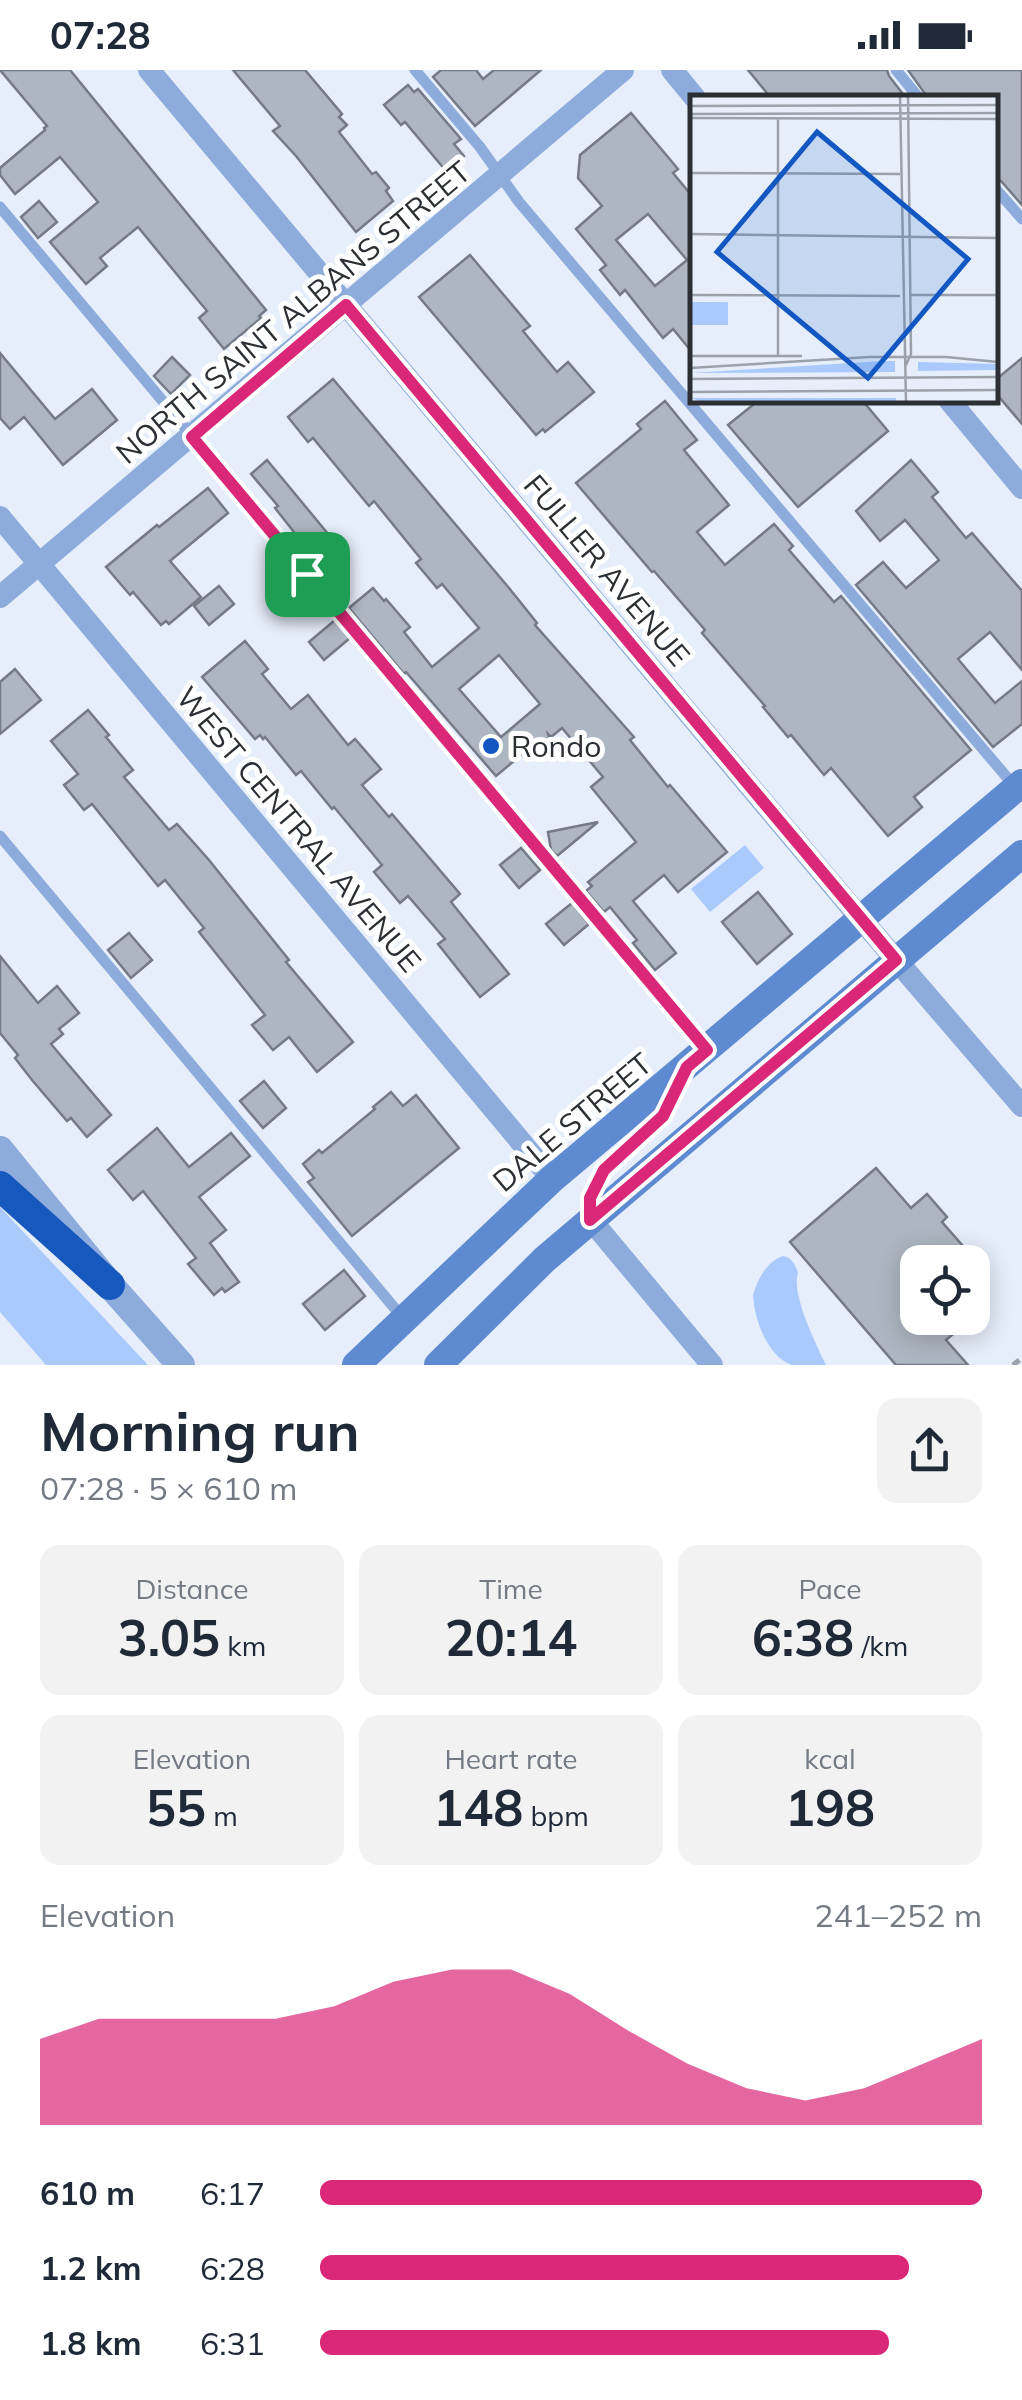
<!DOCTYPE html>
<html lang="en">
<head>
<meta charset="utf-8">
<style>
	body { margin:0; font-family:Mulish,sans-serif; background:#f2f2f3; color:#1f2937; height:100vh; display:flex; flex-direction:column; font-size:38px; white-space:nowrap }
	* { box-sizing:border-box; margin:0 }
	p { font-size:32px; color:#747a83 }
	.icon { flex:none; width:55px; height:55px; fill:none; stroke:currentColor; stroke-width:2; stroke-linecap:round; stroke-linejoin:round }
	.map { position:relative; height:1295px; overflow:hidden }
	.side { display:flex; flex-direction:column; background:#fff; flex:1 }
	.side>* { flex:none }
	.tools { position:absolute; left:900px; top:1175px; display:grid; gap:20px }
	.tools a { display:grid; place-items:center; width:90px; height:90px; border-radius:20px; background:#fff; box-shadow:0 5px 25px #0003; font-size:50px }
	.pin { position:absolute; display:grid; place-items:center; width:85px; height:85px; color:#fff; margin:-42px; border-radius:20px; box-shadow:0 5px 15px #0006 }
	.round { display:grid; place-items:center; flex:none; width:105px; height:105px; border-radius:20px; background:#f2f2f3 }
	.summary { display:flex; align-items:center; justify-content:space-between; height:170px; padding:0 40px }
	h1 { font-size:55px; font-weight:700; line-height:75px }
	.metrics { display:grid; grid-template-columns:repeat(3,1fr); gap:15px; height:170px; padding:10px 40px }
	.metrics div { display:grid; align-content:center; border-radius:20px; background:#f2f2f3; text-align:center }
	.metrics b { font-size:50px; font-weight:700 }
	.metrics small { font-size:28px; font-weight:400 }
	.metrics p { font-size:28px }
	.chart { height:280px; padding:20px 40px }
	.chart p { display:flex; justify-content:space-between }
	.chart svg { width:100%; height:180px; margin-top:10px; fill:#db2777; opacity:.7 }
	ul { padding:0 40px; list-style:none; font-size:32px }
	li { display:grid; grid-template-columns:160px 120px 1fr; align-items:center; height:75px }
	li i { height:25px; border-radius:12px; background:#db2777 }
	.status { display:flex; justify-content:space-between; align-items:center; height:70px; padding:0 50px; background:#fff; direction:ltr }
	.status svg { height:28px; fill:currentColor }
	.map>svg:first-child { display:block }
	.green { fill:#aacafe }
	.building { fill:#aeb6c3; stroke:#747b87; stroke-width:2.5; fill-rule:evenodd }
	.lines { fill:none; stroke-linecap:round; stroke-linejoin:round }
	.path { stroke:#9ca2ab; stroke-width:5; stroke-dasharray:8 8; stroke-linecap:butt }
	.service { stroke:#8dacdc; stroke-width:11 }
	.minor { stroke:#8dacdc; stroke-width:22 }
	.tertiary { stroke:#8dacdc; stroke-width:28 }
	.secondary { stroke:#5e8ad1; stroke-width:28 }
	.motorway { stroke:#1758bf; stroke-width:30 }
	.route-casing { stroke:#fff; stroke-width:20 }
	.route { stroke:#db2777; stroke-width:12 }
	.poi-dot { fill:#1257c2; stroke:#fff; stroke-width:4 }
	.labels { text-anchor:middle; dominant-baseline:central; stroke-width:10; stroke-linejoin:round; paint-order:stroke }
	.street-label { font-size:30px; fill:#2b2e33; stroke:#fff }
	.poi-label { font-size:30px; fill:#2b2e33; stroke:#fff; text-anchor:start }
	.inset-road { fill:none; stroke:#9ba1ab; stroke-width:2.5 }
	.view { fill:#1257c2; fill-opacity:0.15; stroke:#1257c2; stroke-width:5 }
	.inset-edge { fill:none; stroke:#2b2e33; stroke-width:5 }
</style>
</head>
<body>
<div class="status"><b>07:28</b><svg viewBox="0 0 49 12"><path d="M0 12V9h3v3zM5 12V6h3v6zM10 12V3h3v9zM15 12V0h3v12zM26 1h20v11H26zM47 4h2v5h-2z"/></svg></div>
<div class="map">
<svg width="1022" height="1295" viewBox="0 0 1022 1295">
	<rect width="100%" height="100%" fill="#e6eefb"/>
	<g class="green">
		<path d="M 745,775 L 764,798 L 710,842 L 691,819 Z"/>
		<path d="M 0,1137 L 148,1295 L 46,1295 L 0,1242 Z"/>
		<path d="M 783,1186 C 791,1187 796,1195 798,1203 C 791,1224 816,1274 826,1295 C 816,1295 801,1295 792,1295 C 767,1287 754,1248 753,1225 C 758,1209 766,1192 783,1186 Z"/>
	</g>
	<g class="building">
		<path d="M 0,0 L 70,0 L 266,240 L 259,246 L 261,248 L 224,279 L 199,248 L 207,241 L 138,157 L 100,188 L 107,196 L 86,214 L 50,172 L 98,132 L 60,87 L 15,124 L 0,105 L 0,98 L 45,60 L 44,58 L 47,56 Z"/>
		<path d="M 233,0 L 305,0 L 342,44 L 339,47 L 347,55 L 339,62 L 372,104 L 376,102 L 389,118 L 386,121 L 393,131 L 356,162 L 296,86 L 273,61 L 280,56 Z"/>
		<path d="M 441,0 L 476,0 L 483,9 L 494,0 L 541,0 L 475,56 L 433,7 Z"/>
		<path d="M 748,0 L 887,0 L 889,6 L 906,28 L 771,28 Z"/>
		<path d="M 908,0 L 1022,0 L 1022,135 L 1001,111 L 994,108 L 994,28 L 928,28 Z"/>
		<path d="M 408,15 L 414,22 L 418,19 L 461,69 L 454,74 L 464,86 L 446,101 L 405,52 L 401,55 L 384,35 Z"/>
		<path d="M 631,43 L 678,99 L 673,103 L 692,126 L 692,282 L 673,259 L 663,268 L 625,220 L 620,225 L 600,200 L 606,195 L 576,159 L 602,136 L 578,108 L 580,85 ZM 648,144 L 687,190 L 655,216 L 616,170 Z"/>
		<path d="M 39,131 L 57,152 L 38,168 L 21,147 Z"/>
		<path d="M 470,185 L 530,256 L 523,261 L 557,302 L 568,292 L 594,322 L 545,362 L 543,359 L 536,365 L 419,227 Z"/>
		<path d="M 0,283 L 55,349 L 92,319 L 117,350 L 63,395 L 24,347 L 10,359 L 0,348 Z"/>
		<path d="M 172,287 L 190,305 L 171,324 L 154,306 Z"/>
		<path d="M 1022,288 L 1022,354 L 994,321 L 994,311 Z"/>
		<path d="M 333,309 L 509,518 L 537,553 L 535,555 L 634,667 L 630,670 L 668,717 L 670,715 L 727,782 L 678,822 L 664,805 L 633,831 L 676,883 L 655,900 L 633,873 L 637,870 L 610,837 L 604,842 L 586,821 L 592,816 L 588,812 L 636,772 L 591,717 L 603,707 L 562,658 L 551,667 L 548,664 L 549,668 L 536,680 L 532,676 L 496,706 L 406,602 L 404,604 L 349,538 L 373,518 L 384,531 L 386,529 L 410,557 L 404,562 L 432,597 L 479,558 L 442,514 L 437,518 L 416,493 L 421,489 L 374,431 L 369,436 L 313,368 L 308,372 L 288,347 ZM 499,585 L 540,634 L 501,667 L 459,619 Z"/>
		<path d="M 759,330 L 862,330 L 888,361 L 798,437 L 728,355 Z"/>
		<path d="M 665,331 L 697,370 L 684,380 L 729,435 L 697,462 L 725,495 L 774,454 L 793,476 L 789,480 L 834,532 L 841,526 L 971,680 L 914,727 L 922,737 L 888,766 L 831,698 L 824,705 L 791,665 L 788,667 L 763,637 L 765,636 L 702,563 L 705,560 L 654,501 L 652,502 L 576,413 L 641,359 L 637,354 Z"/>
		<path d="M 267,390 L 348,488 L 323,508 L 304,485 L 309,481 L 275,438 L 278,436 L 251,404 Z"/>
		<path d="M 911,390 L 938,422 L 932,427 L 966,468 L 972,463 L 1022,521 L 1022,600 L 990,562 L 958,589 L 995,633 L 1022,611 L 1022,654 L 993,677 L 856,515 L 883,492 L 906,518 L 939,490 L 905,450 L 880,471 L 856,441 Z"/>
		<path d="M 208,418 L 228,443 L 170,491 L 201,527 L 169,554 L 166,551 L 161,555 L 133,522 L 130,525 L 106,497 L 157,455 L 159,457 Z"/>
		<path d="M 290,497 L 309,520 L 287,538 L 268,514 Z"/>
		<path d="M 219,516 L 234,534 L 209,555 L 194,536 Z"/>
		<path d="M 335,550 L 350,568 L 324,590 L 309,572 Z"/>
		<path d="M 245,571 L 268,599 L 262,604 L 291,639 L 308,625 L 348,675 L 355,669 L 381,699 L 362,715 L 389,747 L 392,744 L 460,824 L 451,832 L 509,904 L 480,927 L 438,874 L 445,869 L 408,826 L 400,833 L 374,802 L 382,795 L 334,737 L 332,739 L 301,701 L 296,705 L 265,667 L 263,669 L 260,665 L 255,669 L 202,607 Z"/>
		<path d="M 15,599 L 41,630 L 0,664 L 0,612 Z"/>
		<path d="M 88,640 L 109,665 L 106,667 L 133,700 L 124,707 L 169,760 L 177,754 L 209,790 L 289,890 L 286,892 L 353,972 L 317,1002 L 289,967 L 273,980 L 252,955 L 265,945 L 199,862 L 204,858 L 165,810 L 158,816 L 92,734 L 84,740 L 64,715 L 78,704 L 51,671 Z"/>
		<path d="M 598,752 L 557,786 L 551,780 L 548,762 Z"/>
		<path d="M 521,778 L 540,800 L 519,818 L 500,795 Z"/>
		<path d="M 758,822 L 792,864 L 757,894 L 722,852 Z"/>
		<path d="M 572,833 L 589,854 L 564,875 L 546,854 Z"/>
		<path d="M 129,863 L 152,890 L 131,908 L 108,880 Z"/>
		<path d="M 0,886 L 38,933 L 57,916 L 79,943 L 59,959 L 63,964 L 51,974 L 111,1045 L 87,1067 L 71,1048 L 67,1051 L 32,1010 L 15,988 L 18,985 L 0,963 Z"/>
		<path d="M 264,1011 L 286,1038 L 263,1058 L 240,1031 Z"/>
		<path d="M 391,1022 L 403,1036 L 416,1025 L 459,1078 L 352,1166 L 308,1112 L 314,1108 L 303,1094 L 319,1080 L 322,1083 L 375,1039 L 373,1037 Z"/>
		<path d="M 157,1058 L 189,1097 L 231,1063 L 250,1086 L 199,1127 L 226,1160 L 210,1173 L 239,1212 L 225,1222 L 222,1218 L 214,1225 L 188,1194 L 196,1188 L 143,1121 L 133,1130 L 108,1100 Z"/>
		<path d="M 876,1098 L 911,1138 L 927,1124 L 947,1147 L 942,1152 L 977,1192 L 918,1192 L 918,1248 L 972,1248 L 946,1270 L 968,1295 L 896,1295 L 790,1172 Z"/>
		<path d="M 344,1200 L 365,1226 L 325,1260 L 303,1234 Z"/>
	</g>
	<g class="lines">
		<path class="path" d="M 1013,1295 L 1022,1288"/>
		<g class="service">
			<path d="M 415,0 L 480,77 L 519,132 L 1016,718"/>
			<path d="M 896,0 L 919,28"/>
			<path d="M 994,117 L 1022,149"/>
			<path d="M 0,137 L 707,980"/>
			<path d="M 0,766 L 402,1247"/>
			<path d="M 591,1148 C 590,1096 628,1082 660,1048 C 668,1039 673,1025 679,1014"/>
		</g>
		<g class="minor">
			<path d="M 149,0 L 861,849 L 1022,1036"/>
			<path d="M 672,0 L 695,28"/>
			<path d="M 949,330 L 1022,418"/>
			<path d="M 0,447 L 552,1109"/>
			<path d="M 0,527 L 623,0"/>
			<path d="M 591,1150 L 712,1295"/>
		</g>
		<path class="tertiary" d="M 0,1080 L 110,1215 L 181,1295"/>
		<g class="secondary">
			<path d="M 356,1295 L 552,1109 L 1022,713"/>
			<path d="M 438,1295 L 545,1189 L 1022,784"/>
		</g>
		<path class="motorway" d="M 0,1116 L 110,1215"/>
	</g>
	<g class="lines">
		<defs>
			<path id="route" d="M 346,235 L 896,890 L 590,1150 L 590,1128 L 604,1100 L 663,1046 L 687,997 L 707,980 L 192,367 Z"/>
		</defs>
		<use href="#route" class="route-casing"/>
		<use href="#route" class="route"/>
	</g>
	<circle class="poi-dot" cx="491" cy="676" r="10"/>
	<g class="labels">
		<g class="street-label">
			<text transform="translate(293 242) rotate(-40)">NORTH SAINT ALBANS STREET</text>
			<text transform="translate(607 500) rotate(50)">FULLER AVENUE</text>
			<text transform="translate(299 759) rotate(50)">WEST CENTRAL AVENUE</text>
			<text transform="translate(572 1052) rotate(-40)">DALE STREET</text>
		</g>
		<g class="poi-label">
			<text x="511" y="676">Rondo</text>
		</g>
	</g>
	<g transform="translate(690 25)">
		<rect width="308" height="308" fill="#e6eefb"/>
		<path d="M 0,207 L 38,207 L 38,230 L 0,230 ZM 193,266 L 205,266 L 205,277 L 0,278 ZM 228,267 L 307,269 L 307,275 L 228,276 ZM 0,303 L 206,303 L 206,307 L 13,307 Z" fill="#aacafe"/>
		<path class="inset-road" d="M 210,0 L 216,307M 0,11 L 308,10M 0,19 L 308,18M 0,23 L 308,24M 88,24 L 88,261M 0,78 L 210,79M 0,139 L 308,143M 0,200 L 210,201M 221,200 L 308,200M 0,261 L 112,261M 178,262 L 257,262M 256,262 L 308,267M 216,270 L 221,259 L 218,0M 0,273 L 179,262M 0,284 L 308,282M 0,297 L 308,295"/>
		<path class="view" d="M 127,37 L 278,164 L 178,283 L 27,157 Z"/>
		<rect width="308" height="308" class="inset-edge"/>
	</g>
</svg>
<div class="tools">
<a><svg class="icon" aria-label="locate" viewBox="0 0 24 24"><circle cx="12" cy="12" r="6"/><path d="M12 2v4M12 18v4M2 12h4M18 12h4"/></svg></a>
</div>
<div class="pin" style="left:307px;top:504px;background:#1e9e55"><svg class="icon" aria-label="arrive" viewBox="0 0 24 24"><path d="M6 21V4h12l-3 4 3 4H6"/></svg></div>
</div>
<section class="side">
<div class="summary"><div><h1>Morning run</h1><p>07:28 · 5 × 610 m</p></div><a class="round"><svg class="icon" aria-label="share" viewBox="0 0 24 24"><path d="M12 15V3M7 8l5-5 5 5M5 13v7h14v-7"/></svg></a></div>
<div class="metrics">
<div><p>Distance</p><b>3.05<small> km</small></b></div>
<div><p>Time</p><b>20:14</b></div>
<div><p>Pace</p><b>6:38<small> /km</small></b></div>
</div>
<div class="metrics">
<div><p>Elevation</p><b>55<small> m</small></b></div>
<div><p>Heart rate</p><b>148<small> bpm</small></b></div>
<div><p>kcal</p><b>198</b></div>
</div>
<div class="chart"><p><span>Elevation</span>241–252 m</p>
<svg viewBox="0 0 160 44" preserveAspectRatio="none"><path d="M0 44V23L10 18L20 18L30 18L40 18L50 15L60 9L70 6L80 6L90 12L100 21L110 29L120 35L130 38L140 35L150 29L160 23V44z"/></svg>
</div>
<ul>
<li><b>610 m</b>6:17<i style="width:100%"></i></li>
<li><b>1.2 km</b>6:28<i style="width:89%"></i></li>
<li><b>1.8 km</b>6:31<i style="width:86%"></i></li>
</ul>
</section>
</body>
</html>
